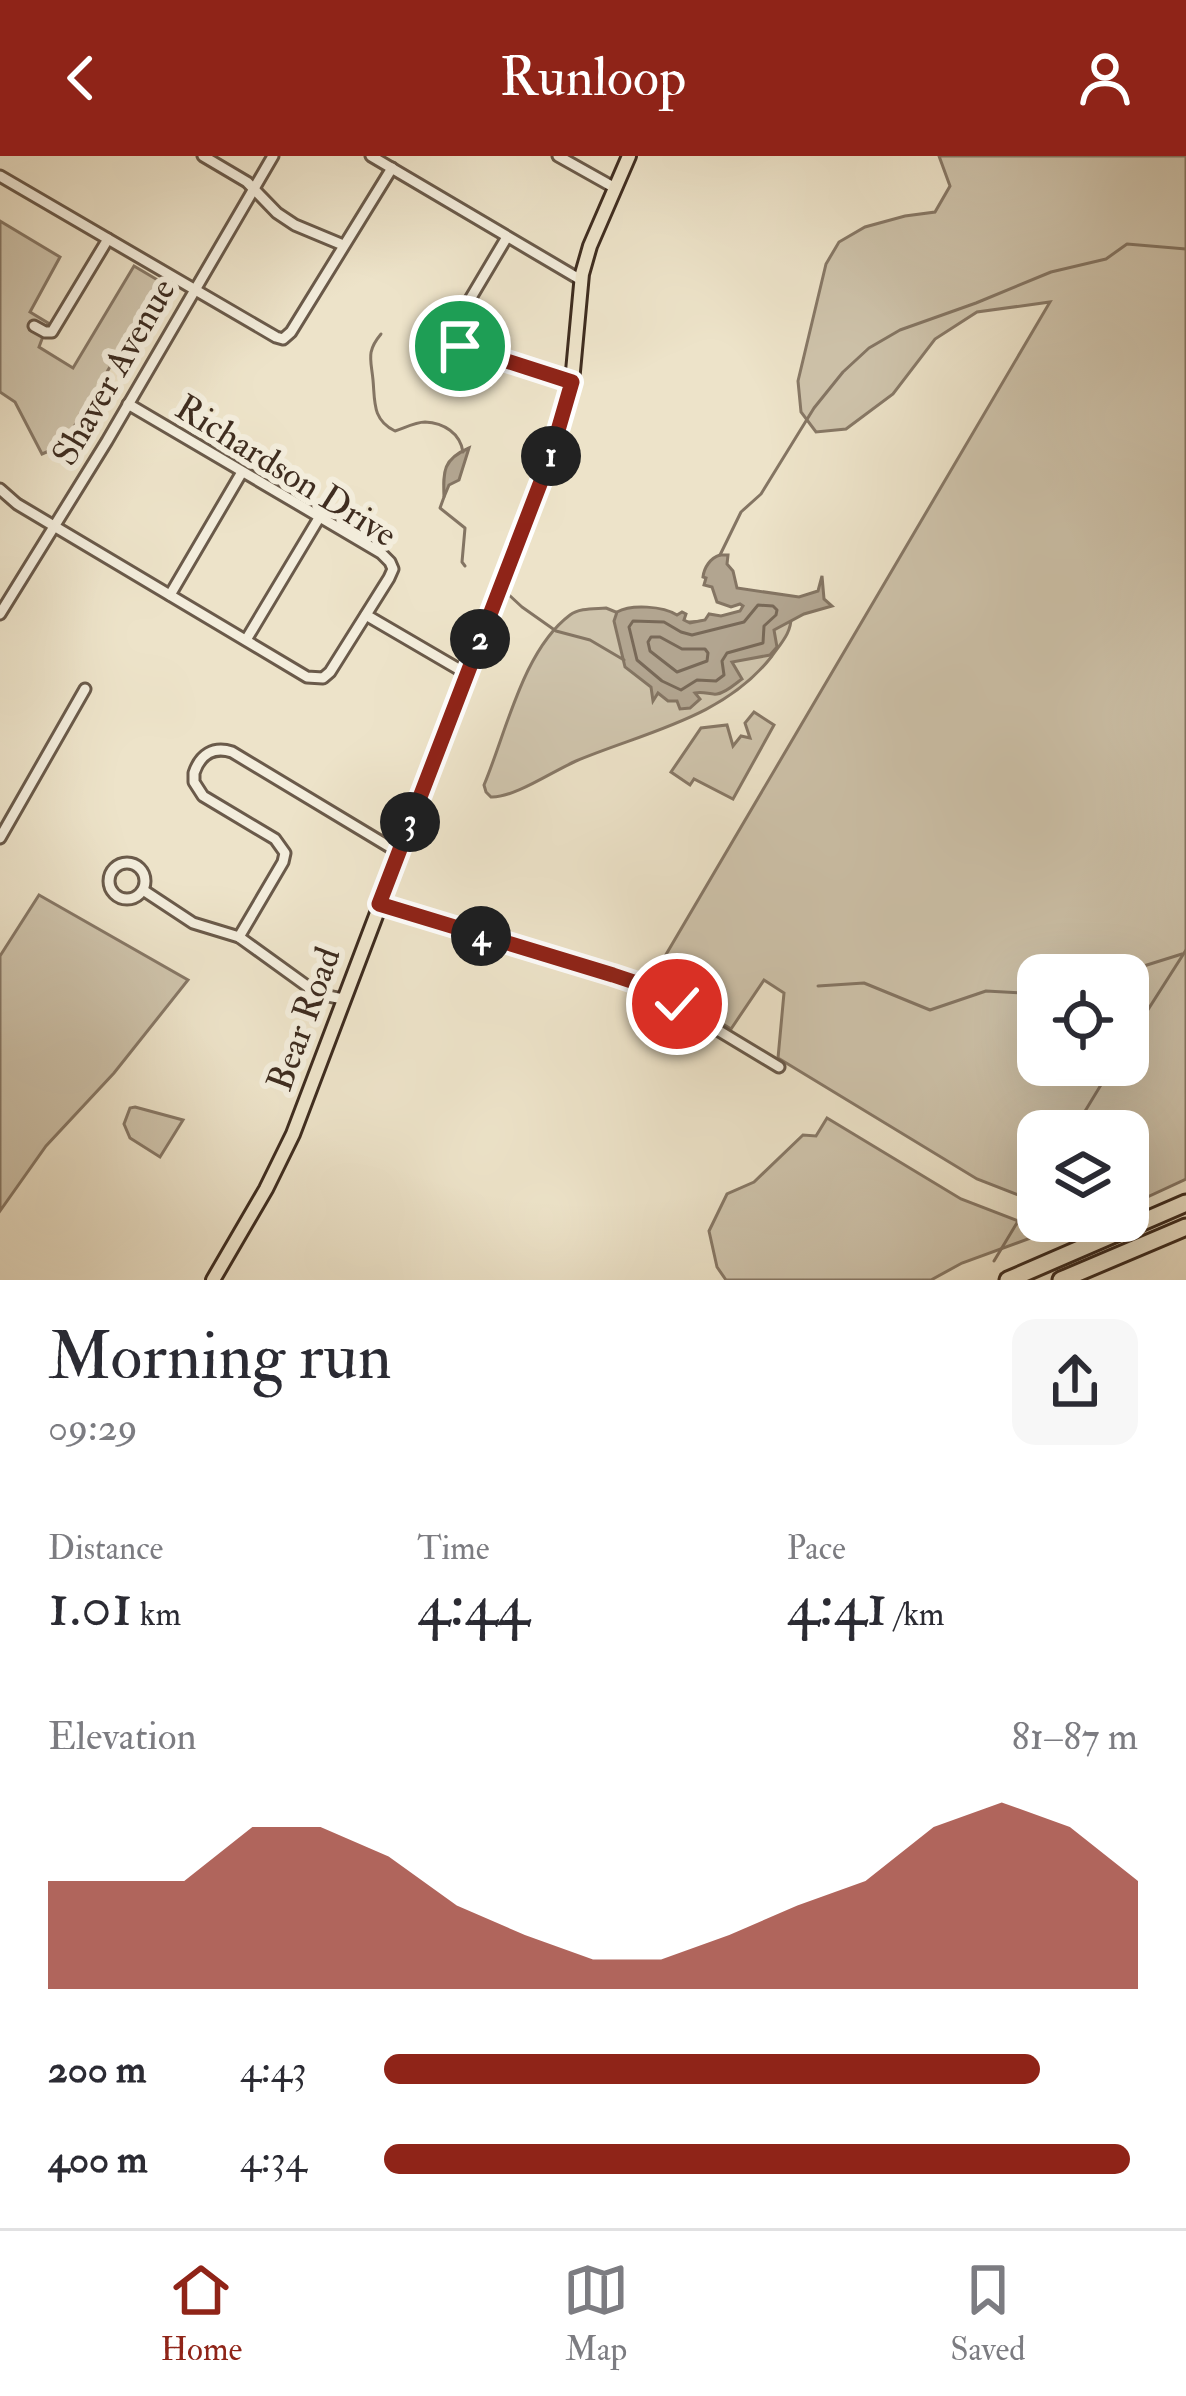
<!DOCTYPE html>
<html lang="en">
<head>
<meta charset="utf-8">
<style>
	body { margin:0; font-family:"IM FELL Double Pica",serif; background:#f7f7f7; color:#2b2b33; height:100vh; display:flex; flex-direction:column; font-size:45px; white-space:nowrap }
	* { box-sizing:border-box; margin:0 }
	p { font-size:39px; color:#7c7c81 }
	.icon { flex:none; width:66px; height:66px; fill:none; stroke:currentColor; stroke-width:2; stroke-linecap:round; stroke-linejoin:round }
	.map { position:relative; height:1124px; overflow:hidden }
	.sheet { display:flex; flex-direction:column; background:#fff; flex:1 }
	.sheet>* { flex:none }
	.buttons { position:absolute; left:1017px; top:798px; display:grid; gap:24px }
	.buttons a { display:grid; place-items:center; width:132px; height:132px; border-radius:24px; background:#fff; box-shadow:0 12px 48px #0002; font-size:60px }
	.pin { position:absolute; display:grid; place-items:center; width:102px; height:102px; color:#fff; margin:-51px; border:6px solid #fff; border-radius:50%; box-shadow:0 3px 12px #0007 }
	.km { position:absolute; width:60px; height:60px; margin:-30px; border-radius:50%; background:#222; color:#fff; font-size:33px; line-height:60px; text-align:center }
	.round { display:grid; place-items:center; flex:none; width:126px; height:126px; border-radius:24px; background:#f7f7f7 }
	.headline { display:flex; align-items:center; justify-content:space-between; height:204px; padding:0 48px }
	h1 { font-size:66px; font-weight:600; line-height:90px }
	.stats { display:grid; grid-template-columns:repeat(3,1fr); gap:18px; height:204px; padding:12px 48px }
	.stats div { display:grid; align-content:center }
	.stats b { font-size:60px; font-weight:600 }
	.stats small { font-size:33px; font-weight:400 }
	.stats p { font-size:33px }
	.chart { height:336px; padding:24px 48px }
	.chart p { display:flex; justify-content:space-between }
	.chart svg { width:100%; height:216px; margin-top:12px; fill:#8f2418; opacity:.7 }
	ul { padding:0 48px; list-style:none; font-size:39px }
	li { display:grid; grid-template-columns:192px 144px 1fr; align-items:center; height:90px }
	li i { height:30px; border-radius:15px; background:#8f2418 }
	header { display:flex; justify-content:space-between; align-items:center; height:156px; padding:0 48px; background:#8f2418; color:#fff; font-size:54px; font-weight:600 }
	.dock { display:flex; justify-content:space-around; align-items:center; height:168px; border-top:3px solid #e1e1e2; background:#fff; font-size:33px; color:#7c7c81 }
	.dock a { display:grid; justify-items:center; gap:6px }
	.dock .current { color:#8f2418 }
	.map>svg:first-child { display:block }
	.green { fill:#cfc4ac; stroke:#877866; stroke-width:3; fill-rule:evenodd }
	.water { fill:#b2a590; stroke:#847563; stroke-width:3 }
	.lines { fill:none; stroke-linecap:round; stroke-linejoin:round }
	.shore { stroke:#786958; stroke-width:3 }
	.stream { stroke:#847563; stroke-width:3 }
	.minor-casing { stroke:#6a5a4a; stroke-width:15 }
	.major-casing { stroke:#3f2d20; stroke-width:18 }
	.highway-casing { stroke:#3f2d20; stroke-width:21 }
	.minor { stroke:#f3eddc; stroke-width:9 }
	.major { stroke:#ede3c9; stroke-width:12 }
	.highway { stroke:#ede3c9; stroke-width:15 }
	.route-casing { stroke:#fff; stroke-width:24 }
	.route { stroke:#8f2418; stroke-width:15 }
	.labels { text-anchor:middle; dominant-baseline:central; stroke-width:12; stroke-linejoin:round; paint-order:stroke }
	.street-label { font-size:36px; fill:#3f2d20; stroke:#f3eddc }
</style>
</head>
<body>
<header><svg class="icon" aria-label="back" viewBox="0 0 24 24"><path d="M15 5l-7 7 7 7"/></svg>Runloop<svg class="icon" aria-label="person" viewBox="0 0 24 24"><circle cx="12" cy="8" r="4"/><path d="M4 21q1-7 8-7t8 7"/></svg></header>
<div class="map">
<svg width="1186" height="1124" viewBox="0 0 1186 1124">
	<rect width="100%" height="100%" fill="#ede3c9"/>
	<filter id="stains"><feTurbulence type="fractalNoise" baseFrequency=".00167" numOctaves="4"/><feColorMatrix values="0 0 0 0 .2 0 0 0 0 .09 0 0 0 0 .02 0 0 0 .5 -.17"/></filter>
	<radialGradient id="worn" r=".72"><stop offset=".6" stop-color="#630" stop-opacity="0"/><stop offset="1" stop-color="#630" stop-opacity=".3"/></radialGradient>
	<g class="green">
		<path d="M 939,0 L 1186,0 L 1186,1023 L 1128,1050 L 1128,975 L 1038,975 L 1038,1039 L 1034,1045 L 977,1023 L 778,902 L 784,837 L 764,824 L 731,873 L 651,824 L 1050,146 L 977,156 L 935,183 L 893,238 L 846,273 L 816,276 L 801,256 L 798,225 L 826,108 L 839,86 L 865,71 L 905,60 L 935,56 L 950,30 ZM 1038,819 L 1128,819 L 1128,909 L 1038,909 Z"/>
		<path d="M 0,65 L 60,101 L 30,156 L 48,167 L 39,191 L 73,212 L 134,110 L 161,126 L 63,289 L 42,298 L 15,246 L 0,236 Z"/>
		<path d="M 606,452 L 640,466 L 675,467 L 791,459 C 792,476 782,486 772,500 C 724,562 645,576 576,605 C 553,615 514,642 491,641 L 486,636 L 484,629 C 506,577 523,494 570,459 C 579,452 594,453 606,452 Z"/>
		<path d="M 754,556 L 774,569 L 733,643 L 694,623 L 690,629 L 671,616 L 701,572 L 727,569 L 733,590 L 741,580 L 750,582 L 745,567 Z"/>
		<path d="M 39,739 L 188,824 L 114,917 L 46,990 L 0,1055 L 0,800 Z"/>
		<path d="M 135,951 L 183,964 L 160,1001 L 130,982 L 124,968 L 130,952 Z"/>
		<path d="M 827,962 L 961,1043 L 1047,1076 L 962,1107 L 931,1124 L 726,1124 L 717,1111 L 709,1075 L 727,1038 L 754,1026 L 803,979 L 816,980 Z"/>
	</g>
	<g class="water">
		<path d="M 469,292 L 459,324 L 449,329 L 444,341 C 443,315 443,303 469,292 Z"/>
		<path d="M 720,399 L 728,399 L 727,408 L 733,415 L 737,432 L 799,441 L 818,435 L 822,420 L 824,443 L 832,450 L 804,458 L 774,474 L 777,491 L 770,499 L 732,506 L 742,523 C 736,527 726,537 717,538 C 710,539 704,535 695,537 L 700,543 L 690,552 L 680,553 L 677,545 L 668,545 L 658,537 L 653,545 L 651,531 L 625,511 L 614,465 L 617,456 C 631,448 663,450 677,459 L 682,456 L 686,458 L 684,464 L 690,467 L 705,464 L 709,458 L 721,460 L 740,455 L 743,450 L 740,448 L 731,451 L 717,446 L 712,431 L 704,429 L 706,422 L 703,421 C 704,412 710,402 720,399 Z"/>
	</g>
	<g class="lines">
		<g class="shore">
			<path d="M 758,449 L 773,450 L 777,454 L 776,459 L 764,470 L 763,487 L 727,497 L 722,505 L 724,519 L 716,525 L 697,524 L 681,534 L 662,525 L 637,504 L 629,471 L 633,465 L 664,466 L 681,476 L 692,479 L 744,466 Z"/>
			<path d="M 651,481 L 660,481 L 682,493 L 705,493 L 708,497 L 707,505 L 677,516 L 650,495 L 648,486 Z"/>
		</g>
		<g class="stream">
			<path d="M 381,178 C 366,196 371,203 373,224 C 375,245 372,264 395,275 C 404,272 416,266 425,266 C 444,267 460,277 463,296"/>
			<path d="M 444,341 L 440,352 L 465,372 L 462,406 L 465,410"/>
			<path d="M 720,399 L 741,356 L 761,338 L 814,252 L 843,216 L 869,192 L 900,174 L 976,147 L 1051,116 L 1106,103 L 1127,88 L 1186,93"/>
			<path d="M 508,438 L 522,451 L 556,475 L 590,484 L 624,504"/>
			<path d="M 1115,819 L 1182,798"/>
			<path d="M 818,830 L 864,827 L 930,854 L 986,835 L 1038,838"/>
			<path d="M 1128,885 L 1186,794"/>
			<path d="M 1073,975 L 1113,909"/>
			<path d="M 994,1105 L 1038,1032"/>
		</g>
		<defs>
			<g id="minor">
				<path d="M 203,0 L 247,26 L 277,57 L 295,69 L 343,89"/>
				<path d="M 371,0 L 581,124"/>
				<path d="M 558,0 L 615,32"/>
				<path d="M 0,20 L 276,181 L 283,183 L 291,176 L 392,12"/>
				<path d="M 507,81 L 450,177 L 450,181 L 460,190 L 572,226"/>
				<path d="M 34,170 L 45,176 L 52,176 L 108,83"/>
				<path d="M 0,333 L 17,348 L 307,521 L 323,522 L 330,516 L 389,422 L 393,413 L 390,406 L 381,397 L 128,248"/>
				<path d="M 170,439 L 242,316"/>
				<path d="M 0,458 L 107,285 L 273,0"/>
				<path d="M 366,459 L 467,518"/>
				<path d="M 246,484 L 319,362"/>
				<path d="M 0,682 L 85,533"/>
				<circle cx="127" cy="725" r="18"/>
				<path d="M 143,734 L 193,767 L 239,781 L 318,838 L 343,843"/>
				<path d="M 379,748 L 643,829 L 779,911"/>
				<path d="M 239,781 L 283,706 L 285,697 L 275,683 L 203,640 L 194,626 L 194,617 C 200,599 213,590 232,596 L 398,696"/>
			</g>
			<path id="major" d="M 213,1124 L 266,1033 L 293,978 L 550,302 L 572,226 L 582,118 L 590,90 L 629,0"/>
			<g id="highway">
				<path d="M 1008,1124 L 1186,1047"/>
				<path d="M 1061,1124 L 1186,1071"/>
			</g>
		</defs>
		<use href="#minor" class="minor-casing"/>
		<use href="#major" class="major-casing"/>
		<use href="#highway" class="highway-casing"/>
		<use href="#minor" class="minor"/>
		<use href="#major" class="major"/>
		<use href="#highway" class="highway"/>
	</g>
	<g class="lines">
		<defs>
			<path id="route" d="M 460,190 L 572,226 L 550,302 L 379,748 L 613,819 L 643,829 L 677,848"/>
		</defs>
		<use href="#route" class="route-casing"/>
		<use href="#route" class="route"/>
	</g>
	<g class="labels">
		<g class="street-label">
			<text transform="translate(114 216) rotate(-60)">Shaver Avenue</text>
			<text transform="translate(286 315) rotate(32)">Richardson Drive</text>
			<text transform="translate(304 863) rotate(-70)">Bear Road</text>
		</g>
	</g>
	<rect width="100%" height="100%" filter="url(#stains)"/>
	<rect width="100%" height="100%" fill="url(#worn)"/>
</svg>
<div class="buttons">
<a><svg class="icon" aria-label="locate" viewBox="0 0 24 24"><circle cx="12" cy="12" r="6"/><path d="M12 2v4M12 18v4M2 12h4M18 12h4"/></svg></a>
<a><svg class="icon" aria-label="layers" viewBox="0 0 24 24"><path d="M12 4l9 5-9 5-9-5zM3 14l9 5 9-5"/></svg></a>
</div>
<div class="pin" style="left:460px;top:190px;background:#1e9e55"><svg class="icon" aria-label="arrive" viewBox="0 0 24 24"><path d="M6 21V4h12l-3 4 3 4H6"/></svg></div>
<div class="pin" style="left:677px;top:848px;background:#d93025"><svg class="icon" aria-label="check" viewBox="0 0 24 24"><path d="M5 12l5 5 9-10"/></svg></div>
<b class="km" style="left:551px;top:300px">1</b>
<b class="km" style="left:480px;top:483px">2</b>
<b class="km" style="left:410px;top:666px">3</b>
<b class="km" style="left:481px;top:780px">4</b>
</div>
<section class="sheet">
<div class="headline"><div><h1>Morning run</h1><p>09:29</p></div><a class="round"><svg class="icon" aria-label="share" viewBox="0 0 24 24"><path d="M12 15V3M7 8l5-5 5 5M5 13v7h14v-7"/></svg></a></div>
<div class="stats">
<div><p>Distance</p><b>1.01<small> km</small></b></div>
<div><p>Time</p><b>4:44</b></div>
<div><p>Pace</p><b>4:41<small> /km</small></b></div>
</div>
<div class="chart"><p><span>Elevation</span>81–87 m</p>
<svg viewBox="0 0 160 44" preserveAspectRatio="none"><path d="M0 44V22L10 22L20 22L30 11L40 11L50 17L60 27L70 33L80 38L90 38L100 33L110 27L120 22L130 11L140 6L150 11L160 22V44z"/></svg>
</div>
<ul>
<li><b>200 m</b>4:43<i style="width:87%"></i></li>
<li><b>400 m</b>4:34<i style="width:99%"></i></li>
</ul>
</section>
<nav class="dock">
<a class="current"><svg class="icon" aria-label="home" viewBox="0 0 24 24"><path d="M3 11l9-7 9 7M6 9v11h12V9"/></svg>Home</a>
<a><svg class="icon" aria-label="map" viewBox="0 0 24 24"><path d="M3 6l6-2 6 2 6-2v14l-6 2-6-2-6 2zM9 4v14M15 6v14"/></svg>Map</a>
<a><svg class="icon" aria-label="saved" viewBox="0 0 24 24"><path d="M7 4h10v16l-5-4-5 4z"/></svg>Saved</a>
</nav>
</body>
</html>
